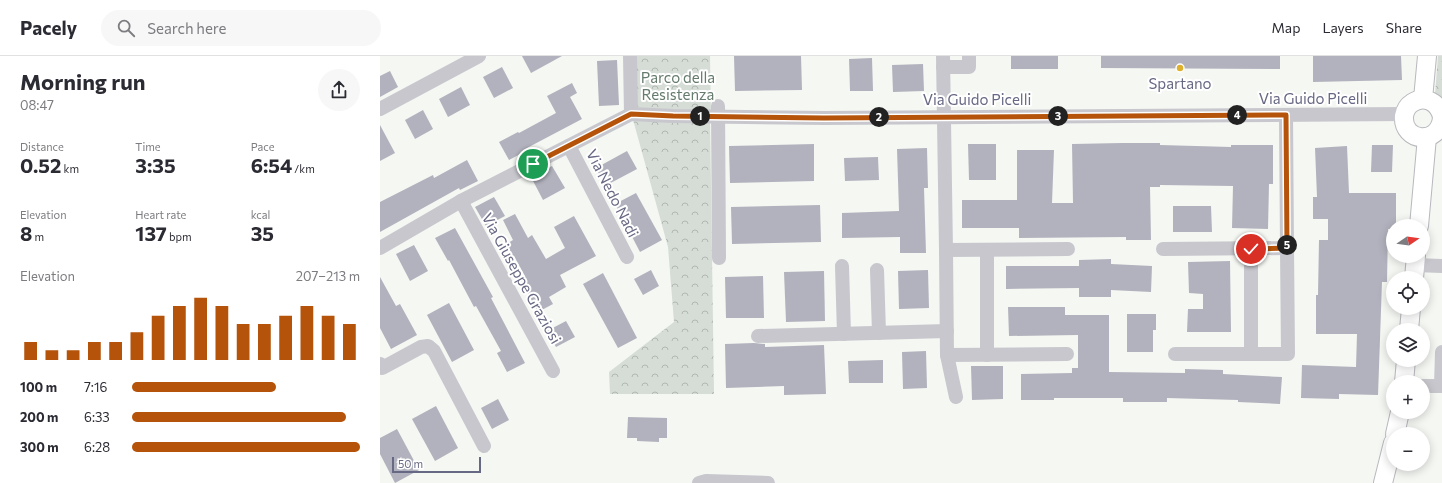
<!DOCTYPE html>
<html lang="en">
<head>
<meta charset="utf-8">
<style>
	body { margin:0; font-family:Commissioner,sans-serif; background:#f7f7f7; color:#2b2b33; height:100vh; display:flex; flex-direction:column; font-size:15px; white-space:nowrap }
	* { box-sizing:border-box; margin:0 }
	p { font-size:13px; color:#7c7c81 }
	.icon { flex:none; width:22px; height:22px; fill:none; stroke:currentColor; stroke-width:2; stroke-linecap:round; stroke-linejoin:round }
	.map { position:relative; flex:1; overflow:hidden }
	.side { display:flex; flex-direction:column; background:#fff; width:380px }
	.side>* { flex:none }
	.needle { width:26px; rotate:77deg }
	.controls { position:absolute; left:1006px; top:163px; display:grid; gap:8px }
	.controls a { display:grid; place-items:center; width:44px; height:44px; border-radius:50%; background:#fff; box-shadow:0 2px 10px #0003; font-size:20px }
	.scale { position:absolute; left:12px; bottom:10px; width:89px; box-sizing:border-box; padding-left:4px; border:2px solid #676883; border-top:0; font-size:11px; line-height:14px; white-space:nowrap; color:#676883; -webkit-text-stroke:3px #fff; paint-order:stroke }
	.pin { position:absolute; display:grid; place-items:center; width:34px; height:34px; color:#fff; margin:-17px; border:2px solid #fff; border-radius:50%; box-shadow:0 1px 4px #0007 }
	.km { position:absolute; width:20px; height:20px; margin:-10px; border-radius:50%; background:#222; color:#fff; font-size:11px; line-height:20px; text-align:center }
	.round { display:grid; place-items:center; flex:none; width:42px; height:42px; border-radius:21px; background:#f7f7f7 }
	.summary { display:flex; align-items:center; justify-content:space-between; height:68px; padding:0 20px }
	h1 { font-size:22px; font-weight:700; line-height:30px }
	.figures { display:grid; grid-template-columns:repeat(3,1fr); gap:6px; height:68px; padding:4px 20px }
	.figures div { display:grid; align-content:center }
	.figures b { font-size:20px; font-weight:700 }
	.figures small { font-size:11px; font-weight:400 }
	.figures p { font-size:11px }
	.chart { height:112px; padding:8px 20px }
	.chart p { display:flex; justify-content:space-between }
	.chart svg { width:100%; height:72px; margin-top:4px; stroke:#b45309; stroke-width:6 }
	ul { padding:0 20px; list-style:none; font-size:13px }
	li { display:grid; grid-template-columns:64px 48px 1fr; align-items:center; height:30px }
	li i { height:10px; border-radius:5px; background:#b45309 }
	header { display:flex; align-items:center; gap:24px; box-sizing:border-box; height:56px; padding:0 20px; background:#fff; border-bottom:1px solid #e1e1e2 }
	header strong { font-size:19px }
	nav { display:flex; gap:22px; margin-inline-start:auto; font-size:14px }
	.search { width:280px; height:36px; background:#f7f7f7; display:flex; align-items:center; gap:10px; box-sizing:border-box; padding:0 14px; border-radius:22px; color:#7c7c81; font-size:15px }
	main { display:flex; flex:1; min-height:0 }
	.map>svg:first-child { display:block }
	.forest { fill:url(#forest-crowns) }
	.building { fill:#b1b2bd }
	.lines { fill:none; stroke-linecap:round; stroke-linejoin:round }
	.major-casing { stroke:#b8b8be; stroke-width:20 }
	.minor { stroke:#c7c7cd; stroke-width:14 }
	.major { stroke:#fff; stroke-width:18 }
	.route-casing { stroke:#fff; stroke-width:8 }
	.route { stroke:#b45309; stroke-width:5 }
	.poi-dot { fill:#ddb02d; stroke:#fff; stroke-width:1.5 }
	.labels { text-anchor:middle; dominant-baseline:central; stroke-width:4; stroke-linejoin:round; paint-order:stroke }
	.park-label { font-size:15px; fill:#657b6c; stroke:#fff }
	.poi-label { font-size:15px; fill:#676883; stroke:#fff }
	.street-label { font-size:15px; fill:#676883; stroke:#fff }
</style>
</head>
<body>
<header>
<strong>Pacely</strong>
<div class="search"><svg class="icon" aria-label="search" viewBox="0 0 24 24"><circle cx="10" cy="10" r="6"/><path d="M15 15l6 6"/></svg>Search here</div>
<nav><a>Map</a><a>Layers</a><a>Share</a></nav>
</header>
<main>
<section class="side">
<div class="summary"><div><h1>Morning run</h1><p>08:47</p></div><a class="round"><svg class="icon" aria-label="share" viewBox="0 0 24 24"><path d="M12 15V3M7 8l5-5 5 5M5 13v7h14v-7"/></svg></a></div>
<div class="figures">
<div><p>Distance</p><b>0.52<small> km</small></b></div>
<div><p>Time</p><b>3:35</b></div>
<div><p>Pace</p><b>6:54<small> /km</small></b></div>
</div>
<div class="figures">
<div><p>Elevation</p><b>8<small> m</small></b></div>
<div><p>Heart rate</p><b>137<small> bpm</small></b></div>
<div><p>kcal</p><b>35</b></div>
</div>
<div class="chart"><p><span>Elevation</span>207–213 m</p>
<svg viewBox="0 0 160 44" preserveAspectRatio="none"><path d="M5 44V33M15 44V38M25 44V38M35 44V33M45 44V33M55 44V27M65 44V17M75 44V11M85 44V6M95 44V11M105 44V22M115 44V22M125 44V17M135 44V11M145 44V17M155 44V22"/></svg>
</div>
<ul>
<li><b>100 m</b>7:16<i style="width:63%"></i></li>
<li><b>200 m</b>6:33<i style="width:94%"></i></li>
<li><b>300 m</b>6:28<i style="width:100%"></i></li>
</ul>
</section>
<div class="map">
<svg width="1062" height="427" viewBox="0 0 1062 427">
	<defs>
		<pattern id="forest-crowns" width="20" height="18" patternUnits="userSpaceOnUse"><rect width="20" height="18" fill="#d5ddd6"/><path d="M2 6a3 3 0 1 1 6 0M12 15a3 3 0 1 1 6 0" fill="none" stroke="#b1b7b3"/></pattern>
	</defs>
	<rect width="100%" height="100%" fill="#f5f7f3"/>
	<g class="forest">
		<path d="M 252,0 L 330,0 L 331,60 L 252,57 Z"/>
		<path d="M 1058,0 L 1062,0 L 1062,43 L 1055,38 Z"/>
		<path d="M 252,60 L 330,62 L 334,338 L 230,338 L 229,316 L 294,266 L 288,191 Z"/>
	</g>
	<g class="building">
		<path d="M 142,0 L 182,0 L 151,17 Z"/>
		<path d="M 354,0 L 421,0 L 422,34 L 355,35 Z"/>
		<rect x="631" y="0" width="47" height="13"/>
		<path d="M 721,0 L 900,0 L 900,13 L 721,12 Z"/>
		<path d="M 933,0 L 1021,0 L 1022,24 L 933,26 Z"/>
		<path d="M 492,2 L 493,35 L 470,35 L 469,3 Z"/>
		<path d="M 237,4 L 239,49 L 219,50 L 217,5 Z"/>
		<path d="M 543,8 L 544,35 L 513,36 L 512,9 Z"/>
		<path d="M 122,11 L 133,32 L 114,42 L 103,21 Z"/>
		<path d="M 10,15 L 18,31 L 0,41 L 0,20 Z"/>
		<path d="M 192,27 L 197,37 L 190,41 L 202,63 L 147,92 L 148,94 L 129,104 L 119,86 L 138,76 L 139,77 L 176,57 L 167,40 Z"/>
		<path d="M 81,31 L 90,49 L 68,61 L 59,43 Z"/>
		<path d="M 43,54 L 53,73 L 35,83 L 25,64 Z"/>
		<path d="M 0,69 L 15,97 L 0,105 Z"/>
		<path d="M 742,87 L 780,87 L 780,89 L 851,91 L 851,89 L 893,89 L 893,128 L 889,128 L 888,173 L 852,172 L 853,130 L 780,129 L 780,131 L 770,131 L 771,184 L 746,184 L 746,181 L 639,182 L 639,172 L 582,172 L 582,144 L 637,144 L 637,94 L 674,94 L 672,147 L 693,147 L 692,88 Z"/>
		<path d="M 434,88 L 434,125 L 350,127 L 349,90 Z"/>
		<path d="M 588,88 L 616,88 L 616,124 L 589,124 Z"/>
		<path d="M 992,89 L 1013,89 L 1012,116 L 991,116 Z"/>
		<path d="M 967,90 L 969,137 L 1016,137 L 1016,170 L 1013,170 L 1013,173 L 1008,173 L 1007,226 L 1002,226 L 998,339 L 959,338 L 959,343 L 921,342 L 922,309 L 976,311 L 977,278 L 936,278 L 936,239 L 938,239 L 939,184 L 948,184 L 948,163 L 933,163 L 933,141 L 937,141 L 935,92 Z"/>
		<path d="M 547,92 L 548,132 L 544,132 L 546,197 L 520,197 L 520,181 L 462,182 L 462,157 L 519,155 L 517,93 Z"/>
		<path d="M 247,95 L 257,113 L 225,130 L 216,112 Z"/>
		<path d="M 498,101 L 499,124 L 465,125 L 464,102 Z"/>
		<path d="M 87,104 L 98,125 L 80,134 L 79,132 L 0,176 L 0,146 L 53,119 L 54,122 Z"/>
		<path d="M 172,110 L 185,132 L 163,144 L 151,121 Z"/>
		<path d="M 256,137 L 282,184 L 260,196 L 235,148 Z"/>
		<path d="M 114,141 L 125,160 L 106,170 L 95,151 Z"/>
		<path d="M 440,149 L 441,186 L 352,188 L 351,151 Z"/>
		<path d="M 793,150 L 831,150 L 832,176 L 793,176 Z"/>
		<path d="M 135,158 L 148,182 L 152,179 L 166,203 L 185,192 L 174,171 L 194,160 L 216,200 L 180,219 L 186,231 L 169,241 L 173,248 L 158,256 L 140,223 L 145,220 L 134,200 L 127,204 L 120,192 L 133,184 L 123,164 Z"/>
		<path d="M 75,172 L 113,241 L 111,242 L 145,307 L 127,316 L 117,297 L 121,295 L 96,250 L 94,251 L 69,204 L 68,205 L 55,182 Z"/>
		<path d="M 34,189 L 48,215 L 30,225 L 16,198 Z"/>
		<path d="M 731,203 L 731,208 L 772,210 L 771,236 L 731,234 L 731,241 L 699,241 L 699,232 L 626,233 L 626,210 L 699,210 L 699,204 Z"/>
		<path d="M 850,205 L 851,276 L 807,276 L 808,253 L 823,253 L 823,238 L 809,237 L 808,206 Z"/>
		<path d="M 271,214 L 279,230 L 263,239 L 254,223 Z"/>
		<path d="M 548,214 L 549,252 L 519,253 L 518,215 Z"/>
		<path d="M 444,215 L 445,265 L 406,266 L 404,216 Z"/>
		<path d="M 223,217 L 257,282 L 238,292 L 203,228 Z"/>
		<path d="M 383,220 L 384,262 L 346,262 L 345,221 Z"/>
		<path d="M 0,221 L 16,250 L 20,248 L 37,279 L 11,293 L 0,272 Z"/>
		<path d="M 69,247 L 94,294 L 72,306 L 47,259 Z"/>
		<path d="M 628,251 L 685,251 L 685,259 L 729,259 L 729,316 L 805,317 L 805,313 L 843,314 L 843,318 L 902,321 L 900,348 L 858,346 L 858,344 L 787,342 L 787,346 L 743,346 L 743,342 L 674,342 L 674,344 L 641,344 L 641,318 L 692,317 L 692,312 L 698,312 L 698,279 L 629,280 Z"/>
		<path d="M 747,258 L 776,258 L 776,274 L 773,274 L 773,296 L 747,296 Z"/>
		<path d="M 186,265 L 195,281 L 176,291 L 167,275 Z"/>
		<path d="M 374,287 L 385,288 L 385,291 L 444,289 L 446,338 L 404,339 L 404,330 L 346,332 L 345,288 Z"/>
		<path d="M 546,295 L 547,332 L 523,333 L 522,296 Z"/>
		<path d="M 503,304 L 503,327 L 469,327 L 468,305 Z"/>
		<path d="M 591,310 L 623,310 L 623,343 L 592,344 Z"/>
		<path d="M 118,343 L 129,364 L 112,373 L 101,352 Z"/>
		<path d="M 56,350 L 78,392 L 55,405 L 32,363 Z"/>
		<path d="M 248,361 L 287,362 L 287,382 L 279,382 L 279,386 L 257,385 L 257,382 L 247,382 Z"/>
		<path d="M 17,373 L 39,414 L 15,427 L 0,398 L 0,382 Z"/>
	</g>
	<g class="lines">
		<defs>
			<g id="major">
				<path d="M 1043,43 L 1047,0"/>
				<path d="M 1062,61 C 1059,47 1045,38 1032,47 C 1027,50 1025,55 1024,60 C 1022,86 1059,90 1062,62"/>
				<path d="M 1039,170 L 1047,81"/>
				<path d="M 1034,222 L 1036,200"/>
				<path d="M 1029,274 L 1031,252"/>
				<path d="M 1024,326 L 1026,304"/>
				<path d="M 1015,378 L 1020,356"/>
				<path d="M 1003,427 L 1013,387"/>
			</g>
		</defs>
		<use href="#major" class="major-casing"/>
		<g class="minor">
			<path d="M 250,0 L 251,58"/>
			<path d="M 563,0 L 566,194 L 688,193"/>
			<path d="M 563,11 L 589,11 L 589,0"/>
			<path d="M 338,50 L 339,202"/>
			<path d="M 0,53 L 99,0"/>
			<path d="M 189,90 L 247,201"/>
			<path d="M 81,145 L 173,315"/>
			<path d="M 0,192 L 81,145 L 251,58 L 293,60 L 444,62 L 1024,58"/>
			<path d="M 783,193 L 907,192 L 906,59"/>
			<path d="M 566,194 L 567,299 L 576,341"/>
			<path d="M 607,194 L 607,299"/>
			<path d="M 1035,209 L 1062,210"/>
			<path d="M 462,210 L 464,278"/>
			<path d="M 497,214 L 499,277"/>
			<path d="M 378,280 L 567,275"/>
			<path d="M 795,298 L 871,298 L 871,193"/>
			<path d="M 871,298 L 908,298 L 907,192"/>
			<path d="M 567,299 L 687,298"/>
			<path d="M 0,308 L 2,312 L 41,291 L 48,290 L 54,295 L 104,390"/>
			<path d="M 1043,330 L 1061,330 L 1062,296"/>
			<path d="M 319,427 L 326,425 L 388,427"/>
		</g>
		<use href="#major" class="major"/>
	</g>
	<g class="lines">
		<defs>
			<path id="route" d="M 153,108 L 251,58 L 293,60 L 444,62 L 906,59 L 907,192 L 871,193"/>
		</defs>
		<use href="#route" class="route-casing"/>
		<use href="#route" class="route"/>
	</g>
	<circle class="poi-dot" cx="800" cy="12" r="4"/>
	<g class="labels">
		<g class="park-label">
			<text x="298" y="21">Parco della<tspan x="298" dy="17">Resistenza</tspan></text>
		</g>
		<g class="poi-label">
			<text x="800" y="27">Spartano</text>
		</g>
		<g class="street-label">
			<text x="933" y="42">Via Guido Picelli</text>
			<text x="597" y="43">Via Guido Picelli</text>
			<text transform="translate(233 137) rotate(63)">Via Nedo Nadi</text>
			<text transform="translate(142 222) rotate(61)">Via Giuseppe Graziosi</text>
		</g>
	</g>
</svg>
<div class="controls">
<a><svg class="needle" viewBox="-14 -14 28 28"><path d="M0-13l5 13h-10z" fill="#e53935"/><path d="M0 13l5-13h-10z" fill="#7c7c81"/></svg></a>
<a><svg class="icon" aria-label="locate" viewBox="0 0 24 24"><circle cx="12" cy="12" r="6"/><path d="M12 2v4M12 18v4M2 12h4M18 12h4"/></svg></a>
<a><svg class="icon" aria-label="layers" viewBox="0 0 24 24"><path d="M12 4l9 5-9 5-9-5zM3 14l9 5 9-5"/></svg></a>
<a>+</a>
<a>−</a>
</div>
<div class="scale">50 m</div>
<div class="pin" style="left:153px;top:108px;background:#1e9e55"><svg class="icon" aria-label="arrive" viewBox="0 0 24 24"><path d="M6 21V4h12l-3 4 3 4H6"/></svg></div>
<div class="pin" style="left:871px;top:193px;background:#d93025"><svg class="icon" aria-label="check" viewBox="0 0 24 24"><path d="M5 12l5 5 9-10"/></svg></div>
<b class="km" style="left:320px;top:60px">1</b>
<b class="km" style="left:499px;top:61px">2</b>
<b class="km" style="left:678px;top:60px">3</b>
<b class="km" style="left:857px;top:59px">4</b>
<b class="km" style="left:907px;top:189px">5</b>
</div>
</main>
</body>
</html>
